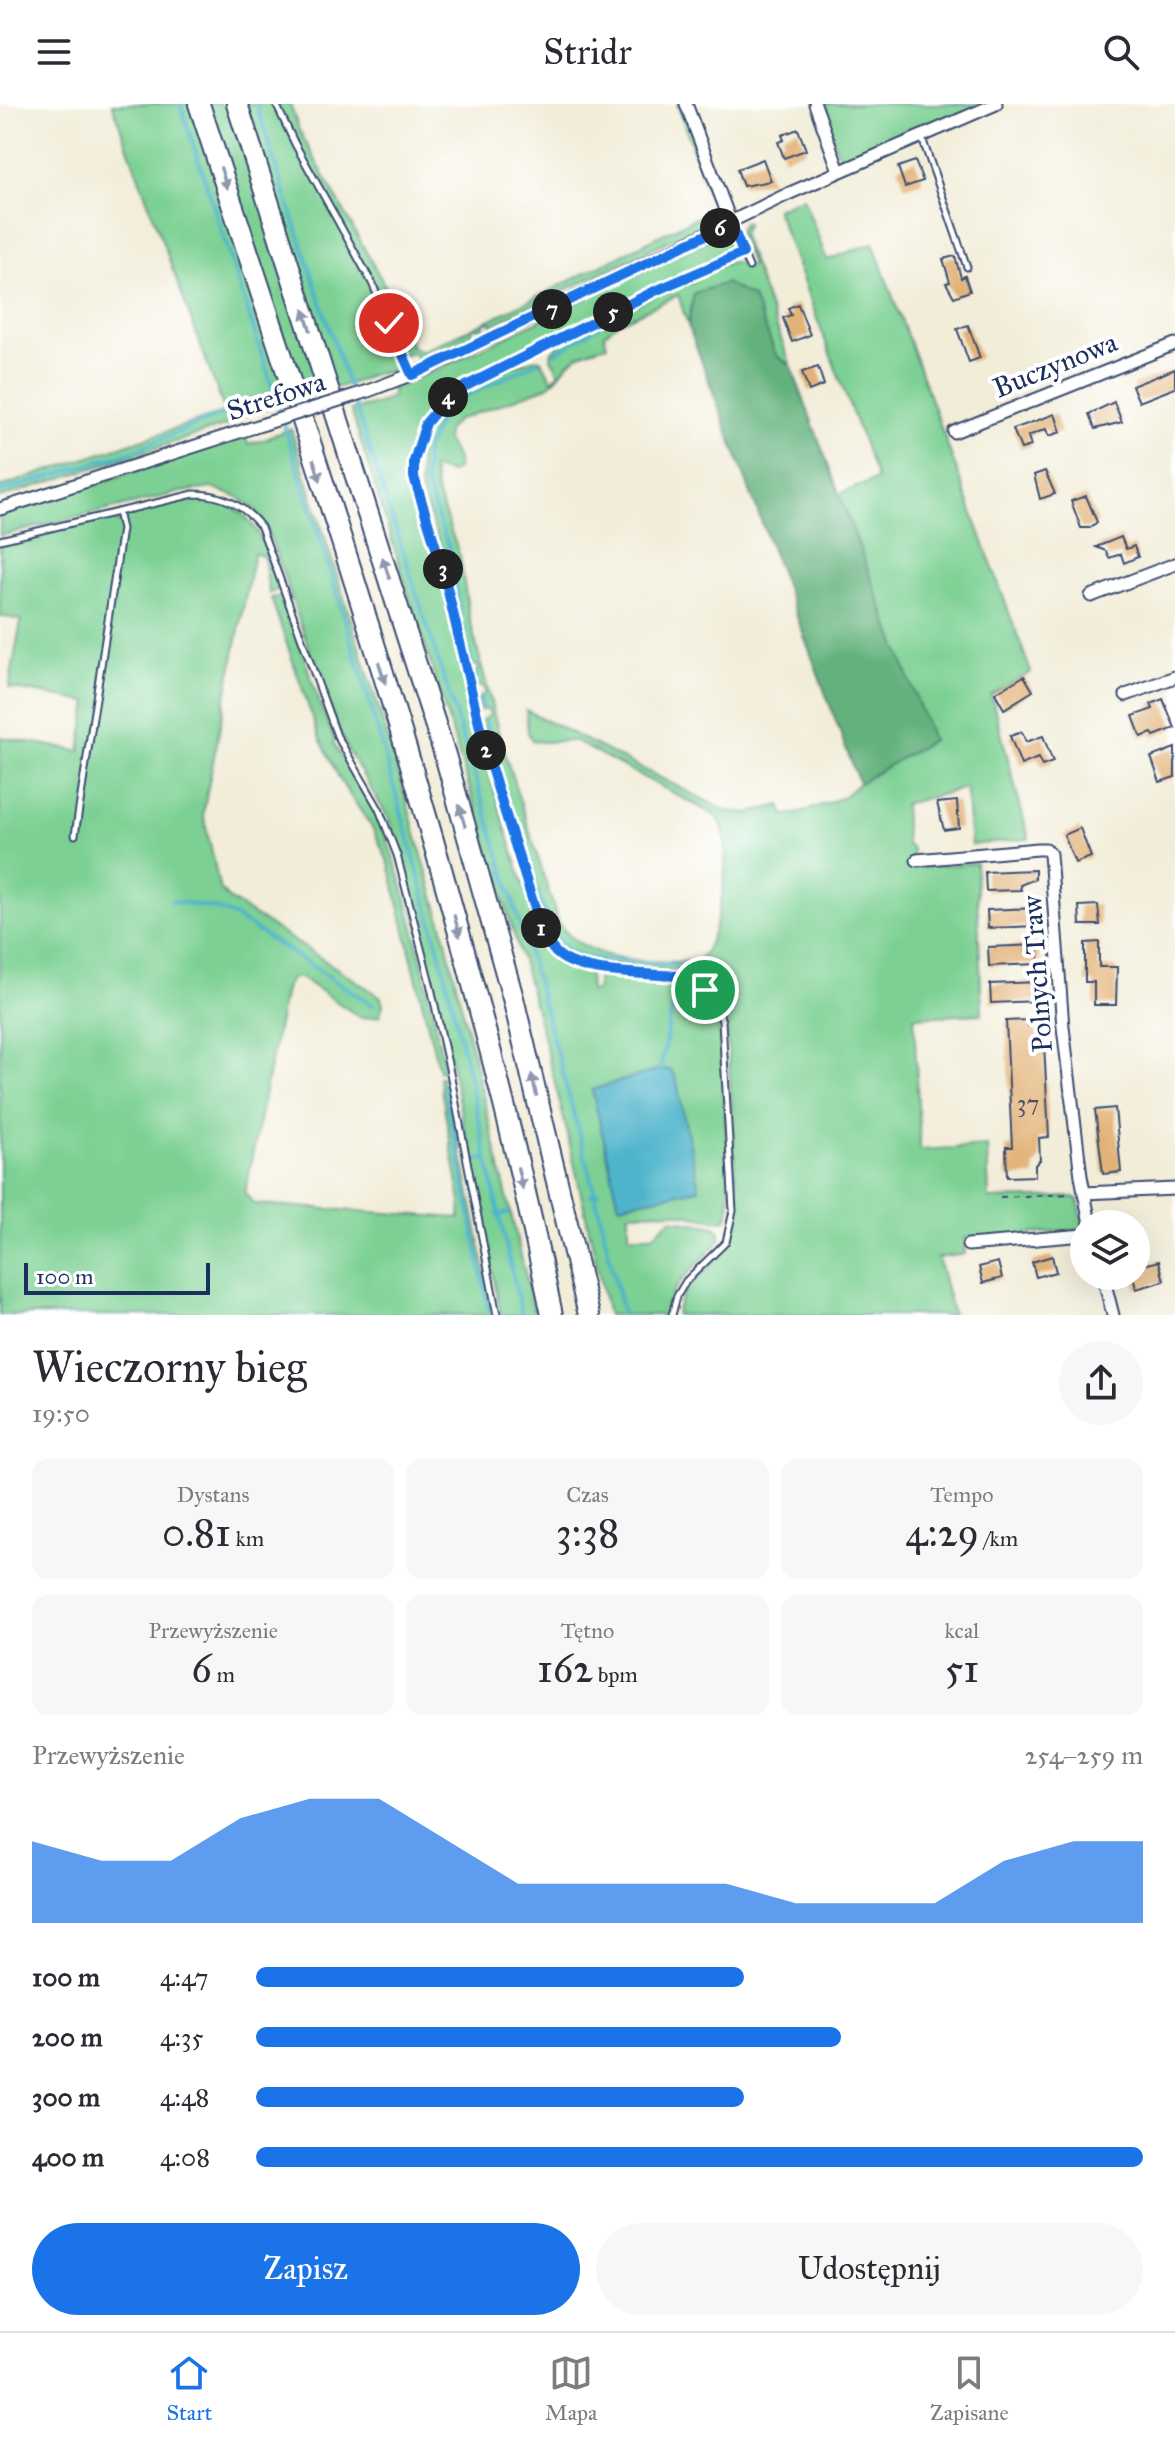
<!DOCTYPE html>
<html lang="pl">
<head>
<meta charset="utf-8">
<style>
	body { margin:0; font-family:"IM FELL Great Primer",serif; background:#f7f7f7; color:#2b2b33; height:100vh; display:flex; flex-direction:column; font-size:30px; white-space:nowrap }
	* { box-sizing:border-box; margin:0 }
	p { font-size:26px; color:#7c7c81 }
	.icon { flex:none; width:44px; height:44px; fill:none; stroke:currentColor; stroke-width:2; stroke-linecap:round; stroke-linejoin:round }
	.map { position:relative; height:1211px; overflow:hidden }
	.panel { display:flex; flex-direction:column; background:#fff; flex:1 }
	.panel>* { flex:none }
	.fabs { position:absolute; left:1070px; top:1106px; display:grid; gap:16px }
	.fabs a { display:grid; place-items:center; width:80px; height:80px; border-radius:50%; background:#fff; box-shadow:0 8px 32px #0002; font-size:40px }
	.scale { position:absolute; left:24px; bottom:20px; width:186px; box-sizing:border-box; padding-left:8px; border:4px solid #1b2f5e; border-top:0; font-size:22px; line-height:28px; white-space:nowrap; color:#1b2f5e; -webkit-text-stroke:6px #fff; paint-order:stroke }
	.pin { position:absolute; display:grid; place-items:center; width:68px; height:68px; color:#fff; margin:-34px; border:4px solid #fff; border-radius:50%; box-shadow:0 2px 8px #0007 }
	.km { position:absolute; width:40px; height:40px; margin:-20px; border-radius:50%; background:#222; color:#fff; font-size:22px; line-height:40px; text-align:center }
	.round { display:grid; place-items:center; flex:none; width:84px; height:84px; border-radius:42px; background:#f7f7f7 }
	.overview { display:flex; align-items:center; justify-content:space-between; height:136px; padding:0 32px }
	h1 { font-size:44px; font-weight:600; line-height:60px }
	.metrics { display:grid; grid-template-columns:repeat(3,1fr); gap:12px; height:136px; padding:8px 32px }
	.metrics div { display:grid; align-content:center; border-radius:16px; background:#f7f7f7; text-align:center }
	.metrics b { font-size:40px; font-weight:600 }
	.metrics small { font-size:22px; font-weight:400 }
	.metrics p { font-size:22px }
	.chart { height:224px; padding:16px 32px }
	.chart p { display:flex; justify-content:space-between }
	.chart svg { width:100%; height:144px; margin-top:8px; fill:#1a73e8; opacity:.7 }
	.button { display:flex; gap:16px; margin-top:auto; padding:16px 32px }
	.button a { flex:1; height:92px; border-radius:48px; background:#1a73e8; color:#fff; font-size:32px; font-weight:600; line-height:92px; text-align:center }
	.button a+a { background:#f7f7f7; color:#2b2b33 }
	ul { padding:0 32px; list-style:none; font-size:26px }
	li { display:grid; grid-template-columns:128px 96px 1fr; align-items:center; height:60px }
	li i { height:20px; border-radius:10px; background:#1a73e8 }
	header { display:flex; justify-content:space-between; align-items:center; height:104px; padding:0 32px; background:#fff; font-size:36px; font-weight:600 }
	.tab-bar { display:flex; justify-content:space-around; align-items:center; height:112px; border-top:2px solid #e1e1e2; background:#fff; font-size:22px; color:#7c7c81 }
	.tab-bar a { display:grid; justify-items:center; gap:4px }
	.tab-bar .active { color:#1a73e8 }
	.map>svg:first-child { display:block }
	.green { fill:#7bd093; stroke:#4b8078; stroke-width:2 }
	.forest { fill:#64b27d; stroke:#40706e; stroke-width:2 }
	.water { fill:#4db4cb; stroke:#347294; stroke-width:2 }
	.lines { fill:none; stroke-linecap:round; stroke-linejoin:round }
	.stream { stroke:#4db4cb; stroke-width:4 }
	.building { fill:#e2b277 }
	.service-casing { stroke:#3b4c70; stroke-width:9 }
	.minor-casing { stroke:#3b4c70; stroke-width:15 }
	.motorway-casing { stroke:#3b4c70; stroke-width:24 }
	.path { stroke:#3b4c70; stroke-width:2; stroke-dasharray:6 6; stroke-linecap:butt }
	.service { stroke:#fff; stroke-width:5 }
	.minor { stroke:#fff; stroke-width:11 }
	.motorway { stroke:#fff; stroke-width:20 }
	.minor-bridge-casing { stroke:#3b4c70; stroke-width:15; stroke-linecap:butt }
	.minor-bridge { stroke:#fff; stroke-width:11 }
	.oneway { fill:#8d97ae }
	.route-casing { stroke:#fff; stroke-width:16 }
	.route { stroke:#1a73e8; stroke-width:10 }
	.labels { text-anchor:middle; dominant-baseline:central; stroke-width:8; stroke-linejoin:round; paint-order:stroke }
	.number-label { font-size:24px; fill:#4d5064 }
	.street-label { font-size:28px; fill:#1b2f5e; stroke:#fff }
</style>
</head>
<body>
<header><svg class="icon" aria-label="menu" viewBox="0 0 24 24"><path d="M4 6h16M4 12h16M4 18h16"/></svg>Stridr<svg class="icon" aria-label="search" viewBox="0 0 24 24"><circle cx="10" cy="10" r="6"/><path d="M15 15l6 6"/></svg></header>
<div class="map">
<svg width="1175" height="1211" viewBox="0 0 1175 1211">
	<rect width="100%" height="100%" fill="#fff"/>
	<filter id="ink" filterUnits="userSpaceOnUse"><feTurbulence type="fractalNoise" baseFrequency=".0125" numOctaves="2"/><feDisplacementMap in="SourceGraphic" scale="16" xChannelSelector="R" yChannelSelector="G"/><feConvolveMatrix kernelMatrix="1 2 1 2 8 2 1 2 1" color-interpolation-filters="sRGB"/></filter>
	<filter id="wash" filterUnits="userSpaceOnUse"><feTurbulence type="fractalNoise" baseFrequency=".006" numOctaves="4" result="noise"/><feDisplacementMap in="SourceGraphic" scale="32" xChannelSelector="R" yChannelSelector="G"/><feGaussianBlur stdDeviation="1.8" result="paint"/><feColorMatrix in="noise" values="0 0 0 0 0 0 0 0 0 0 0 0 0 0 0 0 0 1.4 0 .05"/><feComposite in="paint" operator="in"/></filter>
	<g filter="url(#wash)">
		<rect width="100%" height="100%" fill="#f2edd8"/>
		<g class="green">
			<path d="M 112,0 L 290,0 L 299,26 L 390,191 L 412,243 L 422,247 C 520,204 614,153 710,107 L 713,103 L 677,0 L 683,0 L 723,108 L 716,114 L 492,221 L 490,217 L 483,220 L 485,225 L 481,227 L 478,223 L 471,226 L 473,231 L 424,255 L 417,255 L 413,248 L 395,255 L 396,261 L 392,267 L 370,271 L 361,276 L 252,309 L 240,314 L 240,317 L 0,394 L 0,383 L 225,308 Z"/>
			<path d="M 820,0 L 986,0 L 842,60 Z"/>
			<path d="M 803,93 L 827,156 L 873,139 L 1031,568 L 991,591 L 1029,735 L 971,741 L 966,684 L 904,700 L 906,740 L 912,745 L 914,764 L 976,759 L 982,910 L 914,913 L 920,1046 L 987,1042 L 989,1095 L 1075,1093 L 1078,1096 L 1084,1122 L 1080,1126 L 964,1135 L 965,1150 L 938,1154 L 953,1211 L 676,1211 C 682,1171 727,1161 738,1118 L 726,904 C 720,891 707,873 692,869 C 646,858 577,878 548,830 L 487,639 L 482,616 L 490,611 L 489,606 L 480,606 L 478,595 L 485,589 L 484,584 L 474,580 L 471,572 L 474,568 L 479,566 L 478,561 L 471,562 L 467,558 L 448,463 L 420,385 L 419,350 L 427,326 L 449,297 L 513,262 L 535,255 L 541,256 L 552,276 L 559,269 L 551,254 L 552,247 L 565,236 L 601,217 L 606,221 L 611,218 L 613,212 L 683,177 L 690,180 L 695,178 L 698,171 L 731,158 L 741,158 L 745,163 L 751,161 L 738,128 L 743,118 L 747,119 L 742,130 L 791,262 L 776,251 L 752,194 L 694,189 L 688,221 L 678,191 L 618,219 L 604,230 L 607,241 C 595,245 580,248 570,258 C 562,266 557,276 547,283 L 457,316 L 447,327 L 446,337 C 452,346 460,354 457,365 L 451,369 L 432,364 L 437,389 L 460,452 L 469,512 L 500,634 L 559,820 C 588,860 652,859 697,857 C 720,839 733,745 721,720 C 720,716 716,714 713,710 L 575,637 C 559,636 548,641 532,636 L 528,629 L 526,606 L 726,707 L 750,709 L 780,701 L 784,711 L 801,709 L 843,693 L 859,679 L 932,636 L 839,390 L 877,375 L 776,105 Z"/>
			<path d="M 720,130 L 728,130 L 732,132 L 735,144 L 729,152 L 668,177 L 474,274 C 442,290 418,313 411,350 C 405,387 427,421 436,455 C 453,518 465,582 482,644 C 499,707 520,768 539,830 L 539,837 L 557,858 L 589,871 L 590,887 L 596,887 L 598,872 L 604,868 C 646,871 703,867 718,915 L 730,1079 L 729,1113 L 721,1117 L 672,1108 L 629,1109 L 629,1132 L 652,1132 L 671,1115 L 715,1123 L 720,1128 L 720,1136 C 699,1162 672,1176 665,1211 L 608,1211 C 583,1099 559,985 527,874 C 471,684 410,495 351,306 L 380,299 L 393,291 L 391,285 L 434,267 Z"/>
			<path d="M 291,325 L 394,654 L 443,824 L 535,1211 L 501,1211 L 453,968 L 403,757 L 389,715 L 349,648 L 330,606 L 271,435 L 256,406 L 238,393 L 212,384 L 181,388 L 0,432 L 0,410 L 246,332 L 248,340 L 270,334 L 270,332 Z"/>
			<path d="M 189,394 C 251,393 262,432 280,481 L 277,486 L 269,489 L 264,453 L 254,449 L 203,709 L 220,785 L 229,795 L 381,893 L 383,901 L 379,912 L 361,914 L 301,874 L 292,874 L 285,885 L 245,1089 L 254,1100 L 460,1114 L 461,1099 L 439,973 L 444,973 L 447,976 L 494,1211 L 0,1211 L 0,633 L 80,647 L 88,598 L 9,584 L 21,516 L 0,512 L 0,440 L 110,412 L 116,413 L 118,419 L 121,419 L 125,408 Z"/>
			<path d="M 281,492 L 285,495 L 319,598 L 334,633 L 334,640 L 357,680 L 363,683 C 407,763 424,872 444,961 L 442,966 L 439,967 L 389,760 L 373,725 L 341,678 L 318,630 L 271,494 Z"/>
		</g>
		<path class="forest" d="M 726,179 L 753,194 L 776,251 L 791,262 L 932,636 L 859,679 L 688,221 L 694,189 Z"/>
		<path class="water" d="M 660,965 L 671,966 L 676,974 L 699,1085 L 619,1101 L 592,986 Z"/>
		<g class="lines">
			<g class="stream">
				<path d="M 180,0 C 271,276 361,553 436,835 C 469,959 492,1086 522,1211"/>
				<path d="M 256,0 C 373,362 500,721 595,1090 L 598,1089"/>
				<path d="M 555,249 L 599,222"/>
				<path d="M 0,388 L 130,348 L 242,302"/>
				<path d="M 472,558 L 461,517 L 449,444 L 425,379 L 426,345 L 439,316 L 457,296 L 538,258"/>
				<path d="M 475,571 L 477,578"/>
				<path d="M 481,595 L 483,603"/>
				<path d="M 486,617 L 495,656 L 540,796 L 558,837 L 570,848 L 589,854 L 677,861 L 681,862 L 680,865"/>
				<path d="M 172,797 L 214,804 L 234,812 L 373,901"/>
				<path d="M 660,965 L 677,881"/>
				<path d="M 444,979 L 490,1211"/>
				<path d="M 474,1057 L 486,1055"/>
				<path d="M 591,1091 L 595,1090 L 623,1211"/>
				<path d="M 498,1111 L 508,1109"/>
			</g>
		</g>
		<g id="blocks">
			<g class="building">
				<path d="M 798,25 L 806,46 L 784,54 L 778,38 L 784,36 L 782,31 Z"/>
				<path d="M 763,55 L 771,77 L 743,82 L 737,65 Z"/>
				<path d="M 915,57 L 923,77 L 905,83 L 898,63 Z"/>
				<path d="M 955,152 L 961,174 L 965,172 L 970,187 L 954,193 L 946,179 L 950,178 L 943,155 Z"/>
				<path d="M 798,200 L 810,231 L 792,238 L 783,214 L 791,211 L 788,204 Z"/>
				<path d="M 968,221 L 980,254 L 969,258 L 957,225 Z"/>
				<path d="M 818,263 L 824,281 L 809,287 L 802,268 Z"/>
				<path d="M 1175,265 L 1175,284 L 1139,298 L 1132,282 Z"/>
				<path d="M 1114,298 L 1122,318 L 1095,325 L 1089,310 Z"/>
				<path d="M 1055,310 L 1061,328 L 1049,332 L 1046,325 L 1028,332 L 1031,342 L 1021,345 L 1013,325 Z"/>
				<path d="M 1045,367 L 1055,390 L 1040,395 L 1034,371 Z"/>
				<path d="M 1086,392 L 1097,418 L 1090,424 L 1081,424 L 1071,397 Z"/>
				<path d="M 1121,433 L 1126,445 L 1134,442 L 1138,453 L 1124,459 L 1121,450 L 1109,454 L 1106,447 L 1096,443 Z"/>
				<path d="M 1024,572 L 1033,587 L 1004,605 L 995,589 Z"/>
				<path d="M 1163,595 L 1175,624 L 1154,632 L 1152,629 L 1141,633 L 1133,612 L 1153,605 L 1151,600 Z"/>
				<path d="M 1022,628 L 1026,638 L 1043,632 L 1053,658 L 1042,662 L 1038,654 L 1021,661 L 1010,632 Z"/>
				<path d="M 1175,644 L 1175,673 L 1160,678 L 1151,653 Z"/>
				<path d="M 957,697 L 959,724 L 944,726 L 937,699 Z"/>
				<path d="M 1080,724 L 1091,753 L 1075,759 L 1064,731 Z"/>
				<path d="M 1035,766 L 1035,775 L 1020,781 L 1021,786 L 986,787 L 985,768 Z"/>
				<path d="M 1098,801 L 1100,821 L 1080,821 L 1079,802 Z"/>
				<path d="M 1036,804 L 1037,822 L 988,824 L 987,806 Z"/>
				<path d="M 1099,838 L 1099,863 L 1117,863 L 1116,901 L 1094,901 L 1094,878 L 1085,878 L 1085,839 Z"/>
				<path d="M 1038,841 L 1039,860 L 989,862 L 988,843 Z"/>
				<path d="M 1040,878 L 1040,897 L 991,899 L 990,880 Z"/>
				<path d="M 1028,916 L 1028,922 L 1043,921 L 1049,1033 L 1039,1034 L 1040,1056 L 1035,1061 L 1035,1072 L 1007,1073 L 1006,1043 L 1012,1043 L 1006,917 Z"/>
				<path d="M 1115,1004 L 1121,1068 L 1103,1070 L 1095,1006 Z"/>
				<path d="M 1052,1152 L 1056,1168 L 1036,1173 L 1032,1158 Z"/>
				<path d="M 1159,1157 L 1164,1177 L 1136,1185 L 1133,1172 L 1136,1172 L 1136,1163 Z"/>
				<path d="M 998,1158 L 1002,1174 L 983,1179 L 979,1163 Z"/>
			</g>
		</g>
	</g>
	<g filter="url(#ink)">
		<use href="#blocks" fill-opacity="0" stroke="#3b4c70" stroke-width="2"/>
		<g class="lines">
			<defs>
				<g id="service">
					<path d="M 276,0 L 295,40 L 372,179 L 411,270"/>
					<path d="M 922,34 L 967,163"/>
					<path d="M 731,120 L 749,163"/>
					<path d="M 0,436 L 194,390 C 223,390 244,401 261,423 L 337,632 L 379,705 L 397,751 L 430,879 L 450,969 L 497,1211"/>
					<path d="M 75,731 L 122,425 L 118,408"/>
					<path d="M 672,1211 L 677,1192 L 686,1177 L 726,1138 L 733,1107 L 722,917 C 720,912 719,904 717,899 C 695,861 614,867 575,861 C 559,852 551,844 542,827 L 484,641 L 443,466 L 414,373 L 414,357 L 426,319 L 447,294 L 464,283 L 655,187 L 743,149"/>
				</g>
				<g id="minor">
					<path d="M 686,0 L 731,119"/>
					<path d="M 815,0 L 839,67"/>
					<path d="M 368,287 L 431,263 L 790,89 L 996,0"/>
					<path d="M 954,328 L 1175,240"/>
					<path d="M 0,405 L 264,320"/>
					<path d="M 1091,492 L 1175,460"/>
					<path d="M 1126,591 L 1175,573"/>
					<path d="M 917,756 L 1038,745 L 1046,745 L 1050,750 L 1063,923 L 1081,1072 L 1090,1120"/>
					<path d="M 1084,1089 L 1175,1085"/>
					<path d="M 968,1141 L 1084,1131"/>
					<path d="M 1103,1172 L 1113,1211"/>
				</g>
				<g id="motorway">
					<path d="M 199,0 C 330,399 467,799 552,1211"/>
					<path d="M 237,0 L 445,651 L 513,894 L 589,1211"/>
				</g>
			</defs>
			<use href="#service" class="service-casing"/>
			<use href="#minor" class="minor-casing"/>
			<use href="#motorway" class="motorway-casing"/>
			<path class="path" d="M 1000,1093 L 1070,1090"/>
			<use href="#service" class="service"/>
			<use href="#minor" class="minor"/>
			<use href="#motorway" class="motorway"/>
			<defs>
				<path id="minor-bridge" d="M 264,320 L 368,287"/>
			</defs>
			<use href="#minor-bridge" class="minor-bridge-casing"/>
			<use href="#minor-bridge" class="minor-bridge"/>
		</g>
		<defs><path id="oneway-solid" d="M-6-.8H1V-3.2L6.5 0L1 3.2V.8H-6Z" transform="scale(2)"/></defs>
		<g class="oneway">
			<use href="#oneway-solid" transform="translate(224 74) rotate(72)"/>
			<use href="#oneway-solid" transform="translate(307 216) rotate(-108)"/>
			<use href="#oneway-solid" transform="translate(317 366) rotate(72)"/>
			<use href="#oneway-solid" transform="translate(386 464) rotate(-108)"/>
			<use href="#oneway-solid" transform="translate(382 569) rotate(72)"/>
			<use href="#oneway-solid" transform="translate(462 712) rotate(-106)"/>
			<use href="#oneway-solid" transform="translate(457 822) rotate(75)"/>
			<use href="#oneway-solid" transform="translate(534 981) rotate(-103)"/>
			<use href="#oneway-solid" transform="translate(520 1074) rotate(77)"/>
		</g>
	</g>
	<g class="lines" filter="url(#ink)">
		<defs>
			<path id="route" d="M 389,219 L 412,271 L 731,119 L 743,149 L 655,187 L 464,283 L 447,294 L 426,319 L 414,357 L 414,373 L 443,466 L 484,641 L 542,827 C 547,836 551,846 560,852 C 585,871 646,869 677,872 L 689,875 L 705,886"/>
		</defs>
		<use href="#route" class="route-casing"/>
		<use href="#route" class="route"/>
	</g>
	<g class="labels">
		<g class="number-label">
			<text x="1028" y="999">37</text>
		</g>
		<g class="street-label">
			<text transform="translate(1055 261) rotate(-22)">Buczynowa</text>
			<text transform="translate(276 292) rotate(-18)">Strefowa</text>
			<text transform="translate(1037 870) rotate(-94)">Polnych Traw</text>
		</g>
	</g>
</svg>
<div class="fabs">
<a><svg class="icon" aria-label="layers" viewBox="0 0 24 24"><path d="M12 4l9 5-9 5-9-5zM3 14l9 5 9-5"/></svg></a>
</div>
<div class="scale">100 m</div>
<div class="pin" style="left:705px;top:886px;background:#1e9e55"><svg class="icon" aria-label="arrive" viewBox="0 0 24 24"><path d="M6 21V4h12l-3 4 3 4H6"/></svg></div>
<div class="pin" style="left:389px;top:219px;background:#d93025"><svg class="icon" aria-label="check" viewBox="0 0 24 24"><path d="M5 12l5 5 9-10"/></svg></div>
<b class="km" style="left:541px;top:824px">1</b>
<b class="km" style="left:486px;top:646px">2</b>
<b class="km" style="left:443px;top:465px">3</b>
<b class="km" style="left:448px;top:293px">4</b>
<b class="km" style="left:613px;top:208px">5</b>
<b class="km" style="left:720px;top:124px">6</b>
<b class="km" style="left:552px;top:205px">7</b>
</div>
<section class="panel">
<div class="overview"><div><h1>Wieczorny bieg</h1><p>19:50</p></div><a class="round"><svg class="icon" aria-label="share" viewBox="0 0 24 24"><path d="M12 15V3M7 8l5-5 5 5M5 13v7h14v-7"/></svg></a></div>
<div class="metrics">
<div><p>Dystans</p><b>0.81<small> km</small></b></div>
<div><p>Czas</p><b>3:38</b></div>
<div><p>Tempo</p><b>4:29<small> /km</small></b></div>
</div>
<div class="metrics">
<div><p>Przewyższenie</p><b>6<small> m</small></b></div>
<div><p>Tętno</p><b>162<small> bpm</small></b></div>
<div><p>kcal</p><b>51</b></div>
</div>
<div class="chart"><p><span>Przewyższenie</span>254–259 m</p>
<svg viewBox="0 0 160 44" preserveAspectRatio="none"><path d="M0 44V19L10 25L20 25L30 12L40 6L50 6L60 19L70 32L80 32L90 32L100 32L110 38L120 38L130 38L140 25L150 19L160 19V44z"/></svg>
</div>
<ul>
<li><b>100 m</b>4:47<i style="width:55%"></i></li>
<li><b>200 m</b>4:35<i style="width:66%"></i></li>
<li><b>300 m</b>4:48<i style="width:55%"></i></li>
<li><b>400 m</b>4:08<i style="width:100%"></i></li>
</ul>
<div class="button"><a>Zapisz</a><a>Udostępnij</a></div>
</section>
<nav class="tab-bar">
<a class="active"><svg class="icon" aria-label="home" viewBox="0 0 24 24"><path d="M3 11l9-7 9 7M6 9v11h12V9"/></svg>Start</a>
<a><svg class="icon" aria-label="map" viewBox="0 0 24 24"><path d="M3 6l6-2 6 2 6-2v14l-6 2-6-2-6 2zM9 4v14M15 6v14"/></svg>Mapa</a>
<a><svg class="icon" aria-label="saved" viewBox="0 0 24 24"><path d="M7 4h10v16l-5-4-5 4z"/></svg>Zapisane</a>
</nav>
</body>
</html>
